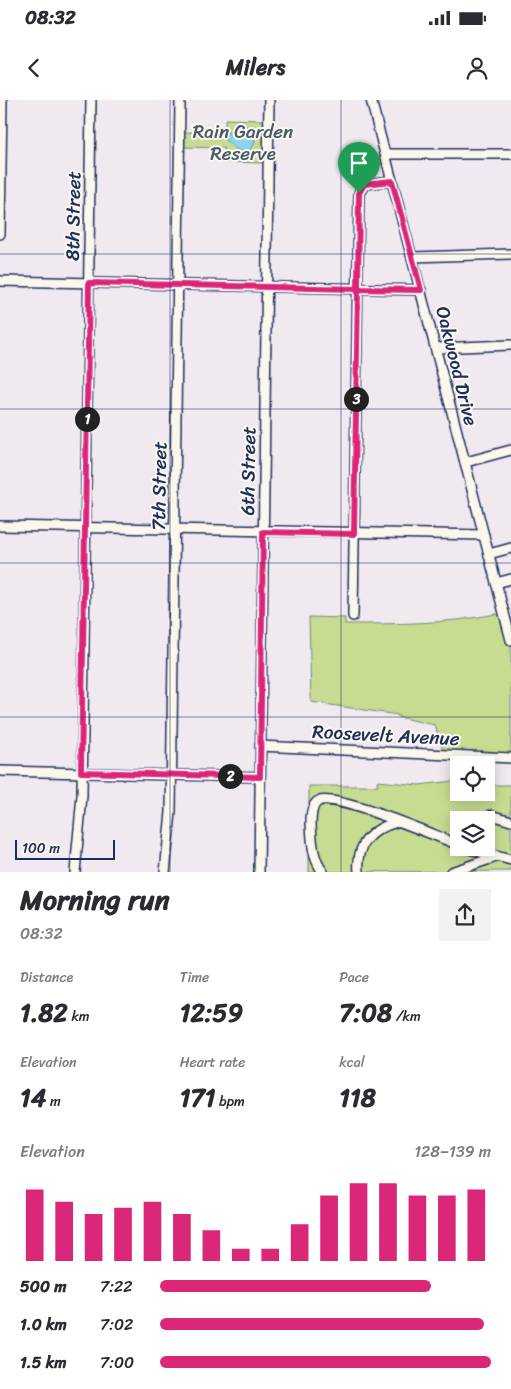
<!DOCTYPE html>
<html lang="en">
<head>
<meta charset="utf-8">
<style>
	body { margin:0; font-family:Sriracha,sans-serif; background:#f2f2f3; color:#2b2b33; height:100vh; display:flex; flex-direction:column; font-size:19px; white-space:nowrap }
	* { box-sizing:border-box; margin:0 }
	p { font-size:16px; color:#7c7c81 }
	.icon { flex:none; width:28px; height:28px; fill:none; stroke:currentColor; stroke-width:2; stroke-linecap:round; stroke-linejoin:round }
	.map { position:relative; height:772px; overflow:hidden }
	.details { display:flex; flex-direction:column; background:#fff; flex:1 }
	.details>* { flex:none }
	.tools { position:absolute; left:450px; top:656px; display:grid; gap:10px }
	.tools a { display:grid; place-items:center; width:45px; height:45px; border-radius:0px; background:#fff; box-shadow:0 2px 12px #0003; font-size:25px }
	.scale { position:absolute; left:15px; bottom:12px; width:100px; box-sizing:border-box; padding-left:5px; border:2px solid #1b2f5e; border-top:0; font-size:14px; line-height:18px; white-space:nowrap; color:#1b2f5e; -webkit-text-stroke:4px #fbf7ec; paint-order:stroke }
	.pin { position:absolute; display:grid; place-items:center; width:42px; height:42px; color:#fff; margin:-51px -21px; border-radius:50% 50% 50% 0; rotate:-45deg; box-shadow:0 0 5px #0007 }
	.pin .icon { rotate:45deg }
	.km { position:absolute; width:25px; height:25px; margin:-12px; border-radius:50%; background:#222; color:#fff; font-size:14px; line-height:25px; text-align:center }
	.round { display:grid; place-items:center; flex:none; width:52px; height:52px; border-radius:0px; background:#f2f2f3 }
	.headline { display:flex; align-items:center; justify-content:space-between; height:85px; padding:0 20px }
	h1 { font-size:28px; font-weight:700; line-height:38px }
	.stats { display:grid; grid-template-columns:repeat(3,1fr); gap:8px; height:85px; padding:5px 20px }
	.stats div { display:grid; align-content:center }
	.stats b { font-size:25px; font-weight:700 }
	.stats small { font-size:14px; font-weight:400 }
	.stats p { font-size:14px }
	.chart { height:140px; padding:10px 20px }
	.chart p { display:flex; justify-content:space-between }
	.chart svg { width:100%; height:90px; margin-top:5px; stroke:#db2777; stroke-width:6 }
	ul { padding:0 20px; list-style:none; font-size:16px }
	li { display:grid; grid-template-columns:80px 60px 1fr; align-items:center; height:38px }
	li i { height:12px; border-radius:6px; background:#db2777 }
	.status { display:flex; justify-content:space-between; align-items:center; height:35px; padding:0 25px; background:#fff; direction:ltr }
	.status svg { height:14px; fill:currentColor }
	header { display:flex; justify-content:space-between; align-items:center; height:65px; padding:0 20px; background:#fff; font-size:22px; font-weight:700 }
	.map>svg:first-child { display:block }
	.green { fill:#c7dc91; stroke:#718678; fill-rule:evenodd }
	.water { fill:#8cd4ed; stroke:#5f92b4 }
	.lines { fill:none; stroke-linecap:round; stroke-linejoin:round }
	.minor-casing { stroke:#1b2f5e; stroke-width:12 }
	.minor { stroke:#fbf7ec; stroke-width:9 }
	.route-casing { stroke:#fff; stroke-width:10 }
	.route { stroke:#db2777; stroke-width:6 }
	.grid { fill:none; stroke:#1b2f5e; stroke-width:1; stroke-opacity:0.55 }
	.labels { text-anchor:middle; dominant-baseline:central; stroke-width:4; stroke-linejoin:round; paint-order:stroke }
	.park-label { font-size:19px; fill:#465a6b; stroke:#fbf7ec }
	.street-label { font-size:19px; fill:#1b2f5e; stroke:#fbf7ec }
</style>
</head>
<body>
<div class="status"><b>08:32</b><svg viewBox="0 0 49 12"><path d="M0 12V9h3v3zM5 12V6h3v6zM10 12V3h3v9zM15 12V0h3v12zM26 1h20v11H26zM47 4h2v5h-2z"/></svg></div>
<header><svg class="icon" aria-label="back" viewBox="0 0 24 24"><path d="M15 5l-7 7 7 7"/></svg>Milers<svg class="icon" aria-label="person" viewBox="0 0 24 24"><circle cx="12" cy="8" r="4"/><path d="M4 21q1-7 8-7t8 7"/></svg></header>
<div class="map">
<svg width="511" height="772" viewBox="0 0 511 772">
	<rect width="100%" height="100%" fill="#f0e9f0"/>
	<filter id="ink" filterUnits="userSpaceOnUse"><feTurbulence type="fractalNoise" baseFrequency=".02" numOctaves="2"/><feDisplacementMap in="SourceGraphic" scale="10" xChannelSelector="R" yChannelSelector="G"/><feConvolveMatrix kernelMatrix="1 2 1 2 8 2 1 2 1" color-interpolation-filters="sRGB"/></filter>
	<g filter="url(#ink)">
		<g class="green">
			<path d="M 225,19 L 264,20 L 264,63 L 224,62 L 224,48 L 183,47 L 183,32 L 225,33 Z"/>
			<path d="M 496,514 L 505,517 L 511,540 L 511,658 L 444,654 L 435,625 L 398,617 L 398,615 L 311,602 L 309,517 L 345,518 L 345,524 C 398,524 445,524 496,514 Z"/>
			<path d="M 377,681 L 419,685 L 453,681 L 456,685 L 459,685 L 459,692 L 486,692 L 486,685 L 511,685 L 511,771 L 309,772 L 309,686 L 378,686 ZM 459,720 L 486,720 L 486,748 L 459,748 Z"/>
		</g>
		<path class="water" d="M 237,25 L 245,25 L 253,30 L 255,43 L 250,50 L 240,52 L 225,40 L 228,32 Z"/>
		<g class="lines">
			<defs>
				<g id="minor">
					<path d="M 371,0 L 511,540"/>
					<path d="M 386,54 L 511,54"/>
					<path d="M 0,134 L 2,0"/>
					<path d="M 412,157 L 511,154"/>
					<path d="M 0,181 L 421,190"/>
					<path d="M 436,248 L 511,245"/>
					<path d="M 466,362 L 511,350"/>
					<path d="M 0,426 L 484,435"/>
					<path d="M 489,454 L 511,448"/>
					<path d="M 496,483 L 511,479"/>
					<path d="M 353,516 L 359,93 L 365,84 L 392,81"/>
					<path d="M 260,646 L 511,658"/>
					<path d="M 0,671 L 260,677"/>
					<path d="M 476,720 L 491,715 L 511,721"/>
					<path d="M 465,748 L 511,760"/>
					<path d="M 75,772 L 82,696 L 91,0"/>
					<path d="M 165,772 L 171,712 L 180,0"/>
					<path d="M 259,772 L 269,0"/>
					<path d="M 323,772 C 312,758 312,740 311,724 C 311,717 311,707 317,702 C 330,691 439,737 459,745"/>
					<path d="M 359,772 C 356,743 372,729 397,722"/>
					<path d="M 451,772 L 496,757"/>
				</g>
			</defs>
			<use href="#minor" class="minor-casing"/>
			<use href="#minor" class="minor"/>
		</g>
	</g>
	<g class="lines" filter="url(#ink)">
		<defs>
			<path id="route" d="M 359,93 L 358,189 L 89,183 L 81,672 L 260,677 L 263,432 L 354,434 L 358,189 L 421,190 L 392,81 L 364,84 L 359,93"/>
		</defs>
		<use href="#route" class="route-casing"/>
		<use href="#route" class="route"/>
	</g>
	<path class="grid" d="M 170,0 L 170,772M 341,0 L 341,772M 0,154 L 511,154M 0,309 L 511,309M 0,463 L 511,463M 0,617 L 511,617"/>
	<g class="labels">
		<g class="park-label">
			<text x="243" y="31">Rain Garden<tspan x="243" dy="22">Reserve</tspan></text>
		</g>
		<g class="street-label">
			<text transform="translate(73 116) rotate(-89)">8th Street</text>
			<text transform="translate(457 266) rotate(76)">Oakwood Drive</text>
			<text transform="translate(248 371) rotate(-89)">6th Street</text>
			<text transform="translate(159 386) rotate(-89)">7th Street</text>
			<text transform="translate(386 635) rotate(3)">Roosevelt Avenue</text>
		</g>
	</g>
</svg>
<div class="tools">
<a><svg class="icon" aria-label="locate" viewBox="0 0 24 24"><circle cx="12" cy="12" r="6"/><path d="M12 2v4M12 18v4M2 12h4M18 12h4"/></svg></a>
<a><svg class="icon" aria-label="layers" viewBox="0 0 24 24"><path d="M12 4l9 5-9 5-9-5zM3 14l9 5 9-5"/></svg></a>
</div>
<div class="scale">100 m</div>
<div class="pin" style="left:359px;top:93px;background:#1e9e55"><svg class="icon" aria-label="arrive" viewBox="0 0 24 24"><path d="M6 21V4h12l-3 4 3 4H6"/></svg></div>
<b class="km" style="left:87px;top:319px">1</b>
<b class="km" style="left:230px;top:676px">2</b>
<b class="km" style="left:356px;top:299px">3</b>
</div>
<section class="details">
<div class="headline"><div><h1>Morning run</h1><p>08:32</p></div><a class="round"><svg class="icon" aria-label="share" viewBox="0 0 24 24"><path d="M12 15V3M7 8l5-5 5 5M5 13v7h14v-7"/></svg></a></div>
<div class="stats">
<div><p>Distance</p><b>1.82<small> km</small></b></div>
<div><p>Time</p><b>12:59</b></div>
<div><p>Pace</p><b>7:08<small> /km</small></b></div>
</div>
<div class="stats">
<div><p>Elevation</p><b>14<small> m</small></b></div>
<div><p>Heart rate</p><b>171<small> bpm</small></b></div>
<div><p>kcal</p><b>118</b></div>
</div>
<div class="chart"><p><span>Elevation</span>128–139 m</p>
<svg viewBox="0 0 160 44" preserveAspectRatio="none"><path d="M5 44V9M15 44V15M25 44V21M35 44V18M45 44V15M55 44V21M65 44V29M75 44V38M85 44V38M95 44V26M105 44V12M115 44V6M125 44V6M135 44V12M145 44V12M155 44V9"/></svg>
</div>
<ul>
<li><b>500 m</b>7:22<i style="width:82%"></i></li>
<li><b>1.0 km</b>7:02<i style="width:98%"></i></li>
<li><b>1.5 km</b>7:00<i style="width:100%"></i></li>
</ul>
</section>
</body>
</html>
